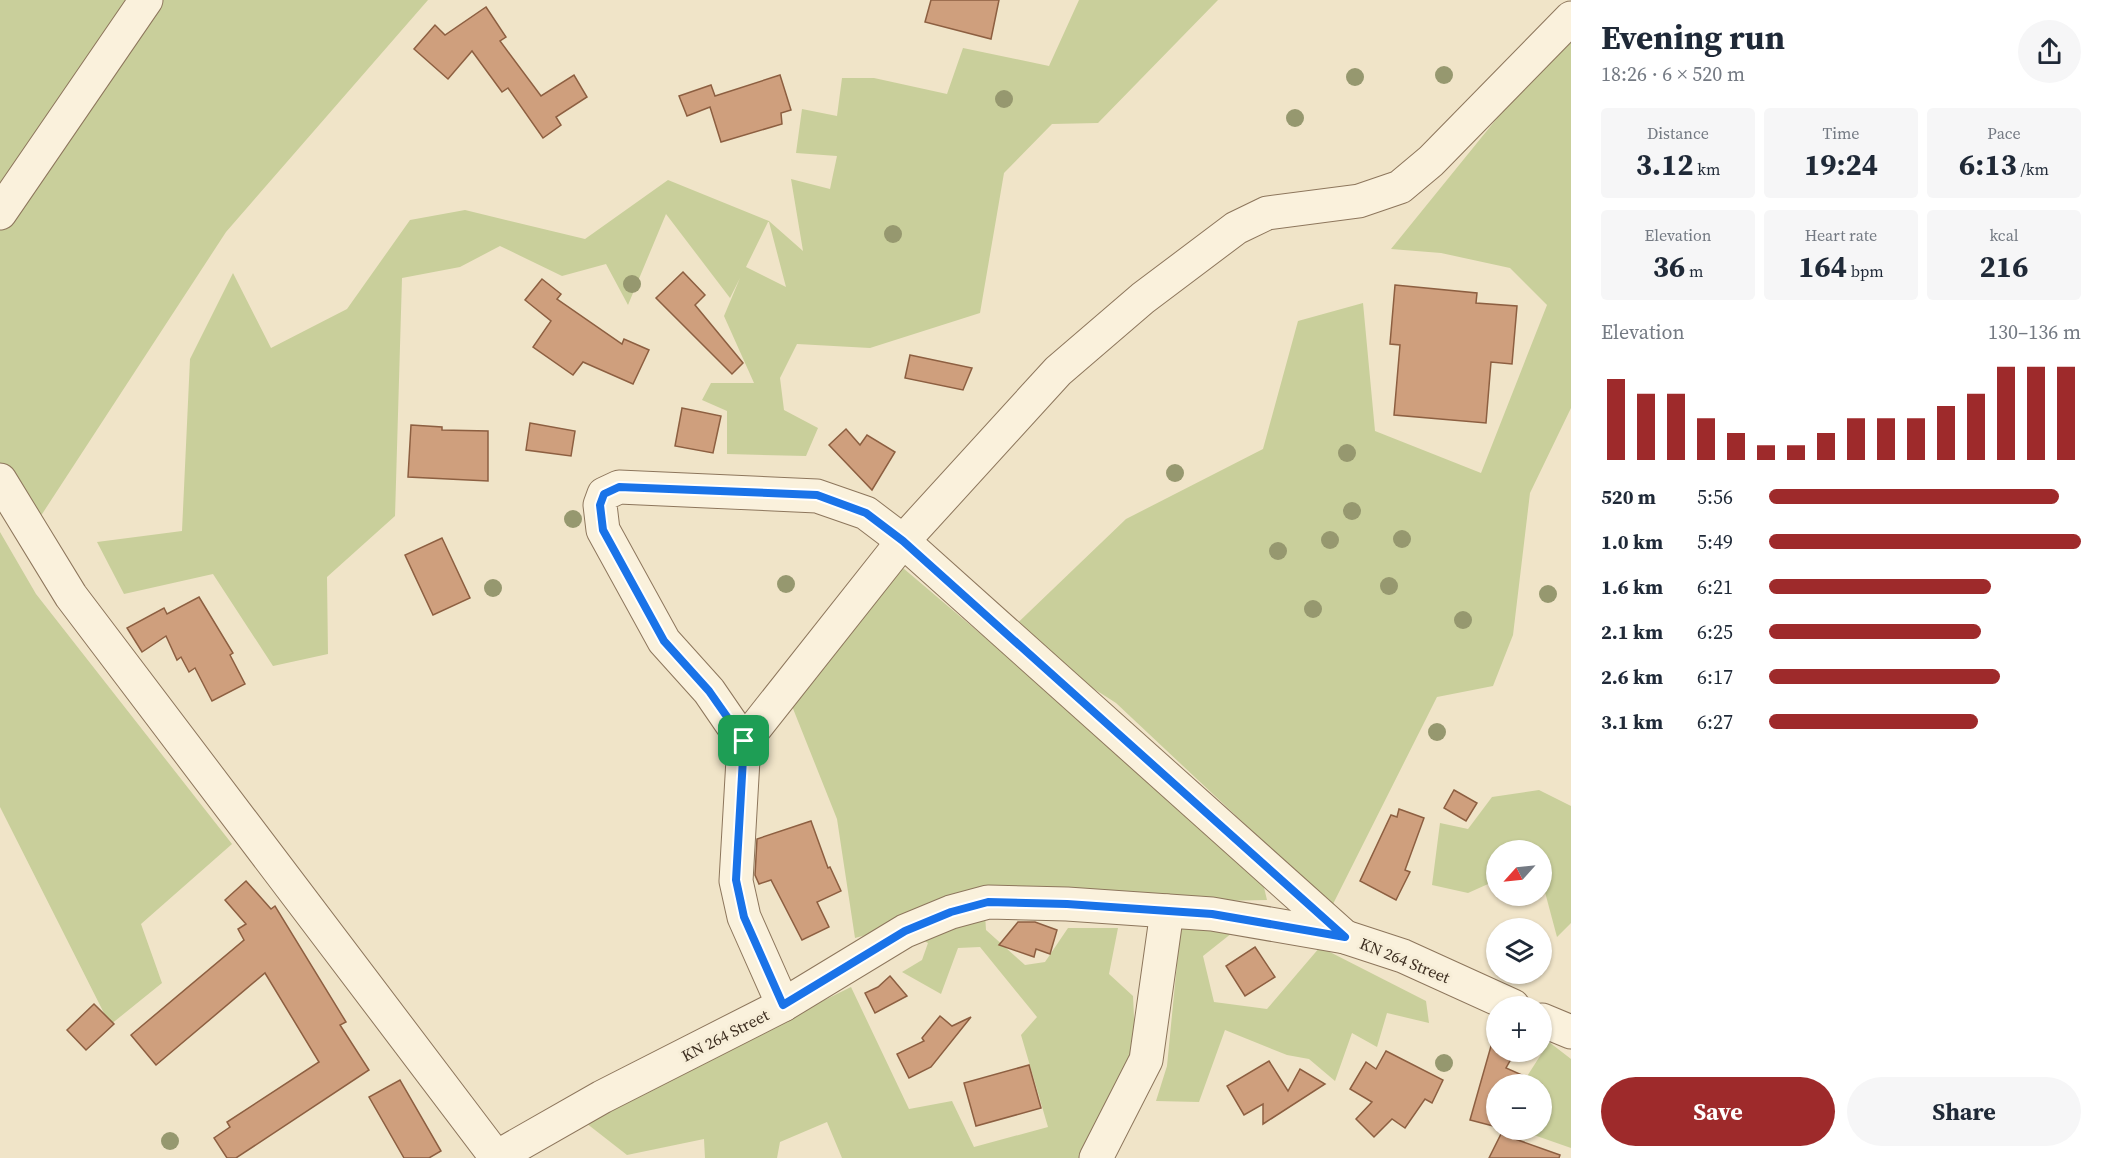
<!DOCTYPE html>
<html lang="en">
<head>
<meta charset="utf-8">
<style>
	body { margin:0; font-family:"Source Serif 4",serif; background:#f6f6f7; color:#1f2937; height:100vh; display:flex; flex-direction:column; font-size:22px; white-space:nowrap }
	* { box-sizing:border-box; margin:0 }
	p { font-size:20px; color:#747a83 }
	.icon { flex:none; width:33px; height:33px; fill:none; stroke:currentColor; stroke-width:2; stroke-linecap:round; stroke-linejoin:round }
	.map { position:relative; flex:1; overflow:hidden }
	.drawer { display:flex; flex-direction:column; background:#fff; width:540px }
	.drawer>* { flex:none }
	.needle { width:39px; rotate:243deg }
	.tools { position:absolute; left:1486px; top:840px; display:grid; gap:12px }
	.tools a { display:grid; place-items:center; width:66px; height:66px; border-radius:50%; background:#fff; box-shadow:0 2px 4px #0004; font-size:30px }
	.pin { position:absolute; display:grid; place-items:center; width:51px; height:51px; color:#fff; margin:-26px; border-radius:12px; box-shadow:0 3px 9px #0006 }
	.round { display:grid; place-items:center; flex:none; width:63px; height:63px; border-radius:32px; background:#f6f6f7 }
	.head { display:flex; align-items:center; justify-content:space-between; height:102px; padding:0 30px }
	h1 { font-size:33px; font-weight:700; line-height:45px }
	.figures { display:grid; grid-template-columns:repeat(3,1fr); gap:9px; height:102px; padding:6px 30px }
	.figures div { display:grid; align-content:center; border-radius:6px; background:#f6f6f7; text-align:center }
	.figures b { font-size:30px; font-weight:700 }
	.figures small { font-size:16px; font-weight:400 }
	.figures p { font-size:16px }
	.chart { height:168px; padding:12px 30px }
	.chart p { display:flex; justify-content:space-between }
	.chart svg { width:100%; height:108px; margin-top:6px; stroke:#9e2a2b; stroke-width:6 }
	.action { display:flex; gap:12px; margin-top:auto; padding:12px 30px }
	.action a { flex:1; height:69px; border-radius:36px; background:#9e2a2b; color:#fff; font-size:24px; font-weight:700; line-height:69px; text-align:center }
	.action a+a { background:#f6f6f7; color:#1f2937 }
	ul { padding:0 30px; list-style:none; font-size:20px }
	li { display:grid; grid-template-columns:96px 72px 1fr; align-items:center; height:45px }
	li i { height:15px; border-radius:8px; background:#9e2a2b }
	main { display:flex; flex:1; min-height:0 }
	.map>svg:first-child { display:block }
	.green { fill:#c9cf9b; fill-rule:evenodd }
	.building { fill:#cf9f7d; stroke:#8d5f41; stroke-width:1.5 }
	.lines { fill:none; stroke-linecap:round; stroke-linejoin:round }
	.minor-casing { stroke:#8d765c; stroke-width:35 }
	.minor { stroke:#faf1dc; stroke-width:33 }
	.tree { fill:#96986f }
	.route-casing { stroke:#fff; stroke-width:12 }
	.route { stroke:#1a73e8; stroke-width:8 }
	.labels { text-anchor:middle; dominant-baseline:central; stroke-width:6; stroke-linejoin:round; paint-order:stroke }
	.street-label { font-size:16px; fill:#3d2e20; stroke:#f7eed8 }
</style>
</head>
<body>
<main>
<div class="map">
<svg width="1571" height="1158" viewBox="0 0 1571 1158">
	<rect width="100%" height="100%" fill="#f0e4c8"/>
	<g class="green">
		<path d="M 0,0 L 146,0 L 0,220 Z"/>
		<path d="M 148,0 L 428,0 L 226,232 L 31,531 L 0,480 L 0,222 Z"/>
		<path d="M 1079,0 L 1218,0 L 1098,123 L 1052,124 L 1004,173 L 980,313 L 870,348 L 797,344 L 780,378 L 784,410 L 818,428 L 806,456 L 727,454 L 727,411 L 702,400 L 711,383 L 754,383 L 724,316 L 740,278 L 730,298 L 666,214 L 628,305 L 606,264 L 562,276 L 500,246 L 460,267 L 402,278 L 395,516 L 327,577 L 328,654 L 273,666 L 213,574 L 124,594 L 97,542 L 182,531 L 190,359 L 233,273 L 271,348 L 347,309 L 410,220 L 465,210 L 585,239 L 668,180 L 769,221 L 803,251 L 791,179 L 830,189 L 837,156 L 796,153 L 802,109 L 837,116 L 842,78 L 874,78 L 947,94 L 963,48 L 1049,66 ZM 768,222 L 769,222 L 786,287 L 746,267 Z"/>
		<path d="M 1571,27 L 1571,408 L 1530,493 L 1513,635 L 1493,686 L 1437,697 L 1332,906 L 1116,703 L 1007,633 L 1126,519 L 1263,449 L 1298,321 L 1363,303 L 1375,431 L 1481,473 L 1547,305 L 1510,268 L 1441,253 L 1391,249 Z"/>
		<path d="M 0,532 L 36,594 L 232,844 L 141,924 L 162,983 L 110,1025 L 0,807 Z"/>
		<path d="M 890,557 L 1114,747 L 1262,879 L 1267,900 L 1067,904 L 988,902 L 855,938 L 837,819 L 788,696 Z"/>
		<path d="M 1539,790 L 1571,806 L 1571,923 L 1557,937 L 1542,881 L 1542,850 L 1497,850 L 1497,880 L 1468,893 L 1432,885 L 1440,823 L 1468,829 L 1492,797 Z"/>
		<path d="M 985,914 L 986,930 L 1025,965 L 1045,962 L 1068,928 L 1118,928 L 1109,974 L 1133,996 L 1136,1059 L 1093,1158 L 842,1158 L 827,1122 L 780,1142 L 777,1158 L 705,1158 L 704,1139 L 627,1155 L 586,1123 L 620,1101 L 851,987 L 909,1109 L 952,1101 L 974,1147 L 1048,1127 L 1021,1035 L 1037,1017 L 980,947 L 958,948 L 941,994 L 902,972 L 922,960 L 928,943 L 916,937 Z"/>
		<path d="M 1181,923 L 1232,933 L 1203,956 L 1214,1002 L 1267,1009 L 1320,947 L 1426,1001 L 1429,1023 L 1387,1013 L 1377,1047 L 1352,1033 L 1335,1081 L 1309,1059 L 1287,1055 L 1225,1030 L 1199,1102 L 1156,1101 L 1167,1066 Z"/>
		<path d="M 1549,1042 L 1571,1059 L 1571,1148 L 1531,1134 L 1529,1130 L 1542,1130 L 1542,1084 L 1522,1084 Z"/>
	</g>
	<g class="building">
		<path d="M 931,0 L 999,0 L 991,39 L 925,22 Z"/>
		<path d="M 486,7 L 506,37 L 500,41 L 541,96 L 574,75 L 587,97 L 556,117 L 561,125 L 543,138 L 508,88 L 502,92 L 472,51 L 448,79 L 414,49 L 435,25 L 445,35 Z"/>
		<path d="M 780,75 L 791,110 L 781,113 L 782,124 L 721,142 L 710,107 L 687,116 L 679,96 L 711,85 L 715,96 Z"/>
		<path d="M 683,272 L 705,295 L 695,305 L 743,363 L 732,374 L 656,298 Z"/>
		<path d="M 542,279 L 561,294 L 557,299 L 622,344 L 624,339 L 649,350 L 633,384 L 583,362 L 573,375 L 533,347 L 551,321 L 525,300 Z"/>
		<path d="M 1395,285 L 1477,293 L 1476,303 L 1517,306 L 1512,364 L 1491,362 L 1486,423 L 1394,415 L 1400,345 L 1390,344 Z"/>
		<path d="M 910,355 L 972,368 L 963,390 L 905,378 Z"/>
		<path d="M 682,408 L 721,416 L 713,453 L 675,446 Z"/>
		<path d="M 530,423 L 575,431 L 571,456 L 526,450 Z"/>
		<path d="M 411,425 L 442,427 L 442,430 L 488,431 L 488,481 L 408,477 Z"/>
		<path d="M 846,429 L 860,445 L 867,435 L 895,452 L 872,490 L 829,445 Z"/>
		<path d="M 442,538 L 470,598 L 433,615 L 405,555 Z"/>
		<path d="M 199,597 L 233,653 L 230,655 L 245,684 L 212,701 L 195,668 L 189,672 L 181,657 L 177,660 L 166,636 L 142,652 L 127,628 L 164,608 L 167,614 Z"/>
		<path d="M 1454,790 L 1477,803 L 1466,821 L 1444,808 Z"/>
		<path d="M 1399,809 L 1424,818 L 1405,870 L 1410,872 L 1396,900 L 1360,881 L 1391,815 L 1397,817 Z"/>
		<path d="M 811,821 L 828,868 L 830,867 L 841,891 L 817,902 L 829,927 L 802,940 L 771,880 L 759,884 L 755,875 L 757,839 Z"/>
		<path d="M 246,881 L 271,909 L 275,906 L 346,1022 L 340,1025 L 369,1070 L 236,1158 L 227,1158 L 214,1138 L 230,1127 L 227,1122 L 319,1062 L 265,973 L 156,1065 L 131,1035 L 244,940 L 238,929 L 246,924 L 225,900 Z"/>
		<path d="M 1018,922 L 1035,922 L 1057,930 L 1050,954 L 1036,949 L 1034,957 L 999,945 Z"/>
		<path d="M 1255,947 L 1275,977 L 1245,996 L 1226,966 Z"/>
		<path d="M 890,976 L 907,996 L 875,1013 L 865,993 L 878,987 Z"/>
		<path d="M 94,1004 L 114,1024 L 86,1050 L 67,1030 Z"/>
		<path d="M 940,1016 L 952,1026 L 971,1017 L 931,1067 L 909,1078 L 897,1054 L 924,1041 L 922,1038 Z"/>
		<path d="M 1491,1046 L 1497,1047 L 1497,1052 L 1515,1052 L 1506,1068 L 1542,1084 L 1497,1084 L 1497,1127 L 1470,1120 Z"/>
		<path d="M 1386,1051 L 1443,1080 L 1432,1103 L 1425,1099 L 1405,1128 L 1392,1119 L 1374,1137 L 1356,1119 L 1372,1102 L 1350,1089 L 1366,1062 L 1376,1069 Z"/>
		<path d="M 1269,1061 L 1288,1091 L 1300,1069 L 1325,1084 L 1263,1124 L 1263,1104 L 1244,1115 L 1227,1086 Z"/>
		<path d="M 1029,1065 L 1041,1108 L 976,1126 L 964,1083 Z"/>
		<path d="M 400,1080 L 441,1151 L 429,1158 L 404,1158 L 369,1097 Z"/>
		<path d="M 1501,1134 L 1560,1155 L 1559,1158 L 1489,1158 Z"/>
	</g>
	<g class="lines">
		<defs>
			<g id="minor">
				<path d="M 0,213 L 146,0"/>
				<path d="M 0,480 L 71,596 L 496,1157"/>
				<path d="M 744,742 L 903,541 L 1058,371 L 1143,298 L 1236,228 L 1267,213 L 1359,201 L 1400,187 L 1431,161 L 1571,18"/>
				<path d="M 783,1005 L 744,917 L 736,881 L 744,742 L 709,691 L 664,641 L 603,530 L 600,505 L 604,494 L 619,487 L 817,496 L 866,513 L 903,541 L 1345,937"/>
				<path d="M 1542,1020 L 1571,1032"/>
				<path d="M 495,1158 L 602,1097 L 783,1005 L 905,931 L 951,912 L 988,902 L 1067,904 L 1212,914 L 1345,937 L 1403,956 L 1513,1006"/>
				<path d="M 1096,1158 L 1146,1060 L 1167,911"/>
			</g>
		</defs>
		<use href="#minor" class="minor-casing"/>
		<use href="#minor" class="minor"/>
	</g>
	<g class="tree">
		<circle cx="1444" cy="75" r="9"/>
		<circle cx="1355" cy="77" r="9"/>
		<circle cx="1004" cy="99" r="9"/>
		<circle cx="1295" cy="118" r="9"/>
		<circle cx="893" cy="234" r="9"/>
		<circle cx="632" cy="284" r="9"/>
		<circle cx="1347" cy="453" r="9"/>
		<circle cx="1175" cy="473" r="9"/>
		<circle cx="1352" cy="511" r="9"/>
		<circle cx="573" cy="519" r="9"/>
		<circle cx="1402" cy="539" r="9"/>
		<circle cx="1330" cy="540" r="9"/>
		<circle cx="1278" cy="551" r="9"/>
		<circle cx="786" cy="584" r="9"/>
		<circle cx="1389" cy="586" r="9"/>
		<circle cx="493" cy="588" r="9"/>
		<circle cx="1548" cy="594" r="9"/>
		<circle cx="1313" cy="609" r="9"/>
		<circle cx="1463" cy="620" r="9"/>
		<circle cx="1437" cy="732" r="9"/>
		<circle cx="1444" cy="1063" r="9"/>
		<circle cx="170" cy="1141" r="9"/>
	</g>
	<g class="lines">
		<defs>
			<path id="route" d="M 619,487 L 817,495 L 866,513 L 903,541 L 1345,937 L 1212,914 L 1067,904 L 988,902 L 951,912 L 905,931 L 783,1005 L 744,917 L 736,880 L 744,741 L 709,691 L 664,641 L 603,530 L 600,505 L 604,494 Z"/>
		</defs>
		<use href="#route" class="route-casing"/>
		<use href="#route" class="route"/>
	</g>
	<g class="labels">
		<g class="street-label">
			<text transform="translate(1405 960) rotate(22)">KN 264 Street</text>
			<text transform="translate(725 1035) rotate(-27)">KN 264 Street</text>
		</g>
	</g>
</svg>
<div class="tools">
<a><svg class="needle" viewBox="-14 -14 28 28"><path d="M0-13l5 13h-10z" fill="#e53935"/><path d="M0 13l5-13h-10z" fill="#747a83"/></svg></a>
<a><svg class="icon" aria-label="layers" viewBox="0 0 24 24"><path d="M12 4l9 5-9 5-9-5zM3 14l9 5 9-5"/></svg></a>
<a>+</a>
<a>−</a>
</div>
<div class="pin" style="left:744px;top:741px;background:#1e9e55"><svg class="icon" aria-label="arrive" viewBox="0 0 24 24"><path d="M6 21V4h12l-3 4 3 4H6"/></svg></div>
</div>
<section class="drawer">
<div class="head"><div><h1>Evening run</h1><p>18:26 · 6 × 520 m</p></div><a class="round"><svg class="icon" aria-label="share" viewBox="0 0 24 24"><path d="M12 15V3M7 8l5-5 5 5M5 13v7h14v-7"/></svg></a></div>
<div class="figures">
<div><p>Distance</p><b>3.12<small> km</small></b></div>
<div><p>Time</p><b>19:24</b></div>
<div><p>Pace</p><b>6:13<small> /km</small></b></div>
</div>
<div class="figures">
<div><p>Elevation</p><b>36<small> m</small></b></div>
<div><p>Heart rate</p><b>164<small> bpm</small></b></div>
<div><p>kcal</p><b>216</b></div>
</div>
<div class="chart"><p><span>Elevation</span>130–136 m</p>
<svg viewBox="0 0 160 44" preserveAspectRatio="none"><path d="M5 44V11M15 44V17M25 44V17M35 44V27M45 44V33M55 44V38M65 44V38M75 44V33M85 44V27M95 44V27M105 44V27M115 44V22M125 44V17M135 44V6M145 44V6M155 44V6"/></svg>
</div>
<ul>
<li><b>520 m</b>5:56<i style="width:93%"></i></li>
<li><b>1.0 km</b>5:49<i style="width:100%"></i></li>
<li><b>1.6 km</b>6:21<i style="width:71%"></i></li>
<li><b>2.1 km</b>6:25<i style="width:68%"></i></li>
<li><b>2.6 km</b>6:17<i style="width:74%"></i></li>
<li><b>3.1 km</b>6:27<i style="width:67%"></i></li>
</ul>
<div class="action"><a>Save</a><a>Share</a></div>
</section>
</main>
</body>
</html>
